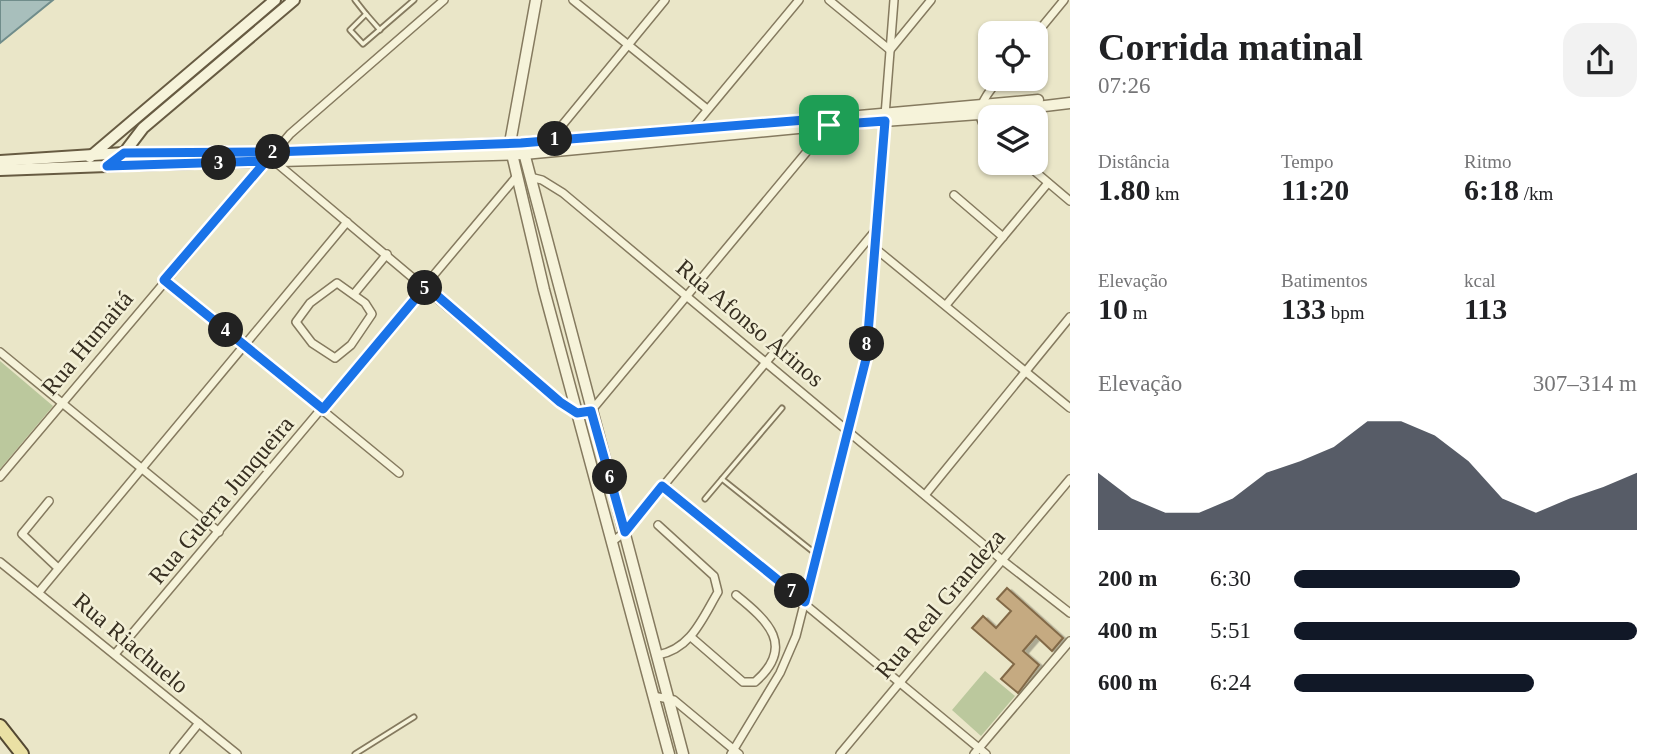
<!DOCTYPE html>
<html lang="pt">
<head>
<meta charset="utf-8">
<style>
	body { margin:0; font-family:"Times New Roman",serif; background:#f2f2f2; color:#202124; height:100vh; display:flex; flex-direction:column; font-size:26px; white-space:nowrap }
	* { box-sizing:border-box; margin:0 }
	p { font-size:23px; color:#757577 }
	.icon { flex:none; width:38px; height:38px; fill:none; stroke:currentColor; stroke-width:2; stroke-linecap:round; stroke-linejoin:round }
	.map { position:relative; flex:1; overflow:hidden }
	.side { display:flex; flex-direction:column; background:#fff; width:595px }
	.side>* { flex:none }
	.controls { position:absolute; left:978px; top:21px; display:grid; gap:14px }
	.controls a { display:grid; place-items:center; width:70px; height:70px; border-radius:14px; background:#fff; box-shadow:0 2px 5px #0004; font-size:35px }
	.pin { position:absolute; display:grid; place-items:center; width:60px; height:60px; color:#fff; margin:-30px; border-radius:14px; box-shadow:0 4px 10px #0006 }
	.km { position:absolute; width:35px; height:35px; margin:-18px; border-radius:50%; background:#222; color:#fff; font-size:19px; line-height:35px; text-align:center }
	.round { display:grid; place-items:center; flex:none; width:74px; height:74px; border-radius:21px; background:#f2f2f2 }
	.overview { display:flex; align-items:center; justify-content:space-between; height:119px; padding:0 28px }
	h1 { font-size:38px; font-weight:800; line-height:52px }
	.metrics { display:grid; grid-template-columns:repeat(3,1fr); gap:10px; height:119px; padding:7px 28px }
	.metrics div { display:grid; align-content:center }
	.metrics b { font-size:30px; font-weight:800 }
	.metrics small { font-size:19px; font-weight:400 }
	.metrics p { font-size:19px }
	.chart { height:196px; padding:14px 28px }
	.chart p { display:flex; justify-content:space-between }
	.chart svg { width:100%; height:126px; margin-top:7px; fill:#111827; opacity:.7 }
	ul { padding:0 28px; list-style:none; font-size:23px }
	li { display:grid; grid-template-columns:112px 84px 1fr; align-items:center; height:52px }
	li i { height:18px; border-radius:9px; background:#111827 }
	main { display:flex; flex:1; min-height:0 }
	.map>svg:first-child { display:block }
	.green { fill:#bbc89d }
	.water { fill:#a8bfbc; stroke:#708d8b; stroke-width:2 }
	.building { fill:#c5aa81; stroke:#826947; stroke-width:2; filter:url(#shadow) }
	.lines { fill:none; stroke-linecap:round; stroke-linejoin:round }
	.service-casing { stroke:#857a5f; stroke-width:7 }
	.minor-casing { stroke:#857a5f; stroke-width:10 }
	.tertiary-casing { stroke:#857a5f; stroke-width:13 }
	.secondary-casing { stroke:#675b42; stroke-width:14 }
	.primary-casing { stroke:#534832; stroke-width:16 }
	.service { stroke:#f6f3da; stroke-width:3.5 }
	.minor { stroke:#f6f3da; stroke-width:7 }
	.tertiary { stroke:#f6f3da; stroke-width:10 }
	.secondary { stroke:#f6f3da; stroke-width:10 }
	.primary { stroke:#eae0a4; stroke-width:12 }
	.route-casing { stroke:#fff; stroke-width:14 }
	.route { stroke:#1a73e8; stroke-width:9 }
	.labels { text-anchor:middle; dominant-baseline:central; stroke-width:5; stroke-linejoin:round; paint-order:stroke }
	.street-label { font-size:24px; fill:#372f21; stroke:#f3f0d7 }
</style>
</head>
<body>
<main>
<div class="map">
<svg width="1070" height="754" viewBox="0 0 1070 754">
	<defs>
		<filter id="shadow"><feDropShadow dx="4.5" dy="2.5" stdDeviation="0" flood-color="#0004"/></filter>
	</defs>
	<rect width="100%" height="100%" fill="#eae6c8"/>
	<g class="green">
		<path d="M 0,361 L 53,406 L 0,469 Z"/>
		<path d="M 985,671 L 1015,696 L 981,736 L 952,710 Z"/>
	</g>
	<path class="water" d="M 0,0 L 53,0 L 0,43 Z"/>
	<path class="building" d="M 1007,588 L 1063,638 L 1052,651 L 1036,636 L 1023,651 L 1039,665 L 1018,693 L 1001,679 L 1014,664 L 972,628 L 983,616 L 996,628 L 1011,611 L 997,599 Z"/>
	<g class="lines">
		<defs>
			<g id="service">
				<path d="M 355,0 L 366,14 L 350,30 L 363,44 L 414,0"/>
				<path d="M 366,14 L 380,30"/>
				<path d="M 722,479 L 816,554"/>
				<path d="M 705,499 L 782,408"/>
				<path d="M 355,754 L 414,717"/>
			</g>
			<g id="minor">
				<path d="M 573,0 L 707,109"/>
				<path d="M 829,0 L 890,50 L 931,0"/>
				<path d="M 1036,34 L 1064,0"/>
				<path d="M 690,131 L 799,0"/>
				<path d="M 990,133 C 970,114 985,96 999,79"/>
				<path d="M 550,140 L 665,0"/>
				<path d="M 273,160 L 560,402 L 577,413 L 591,411 L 829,125 L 830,118"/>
				<path d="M 1025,163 L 1070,201"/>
				<path d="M 530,177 L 542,180 L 563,193 L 1002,560 L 1070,613"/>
				<path d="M 954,195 L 1003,237"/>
				<path d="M 876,249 L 1070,408"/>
				<path d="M 164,280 L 399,473"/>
				<path d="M 337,283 L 365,303 L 372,314 L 351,345 L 335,358 L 312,343 L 296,322 L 310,303 Z"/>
				<path d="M 354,294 L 387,254"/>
				<path d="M 946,305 L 1048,183"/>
				<path d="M 0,352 L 219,532"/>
				<path d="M 0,477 L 290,134 L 444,0"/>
				<path d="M 662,486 L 986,754"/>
				<path d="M 925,495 L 1070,317"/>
				<path d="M 49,501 L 22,534 L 58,568"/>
				<path d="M 613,541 L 625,532 L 875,231"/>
				<path d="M 0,562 L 237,754"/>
				<path d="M 39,592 L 347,222"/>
				<path d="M 691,637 L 743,682 L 755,682 C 796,646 768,621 736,595"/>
				<path d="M 115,654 L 517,176"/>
				<path d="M 658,655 C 691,649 702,619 718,592 L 714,576 L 658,525"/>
				<path d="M 653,696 L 674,700 L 739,754"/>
				<path d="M 174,754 L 199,723"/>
				<path d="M 731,754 L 780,673 L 796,636 L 866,359 L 894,0"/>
				<path d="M 840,754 L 1070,479"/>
				<path d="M 974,754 L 1070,641"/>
			</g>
			<g id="tertiary">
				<path d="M 536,0 L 510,143 L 512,154 L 544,290 L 669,754"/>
				<path d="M 848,117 L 1038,100"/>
				<path d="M 523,149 L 683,754"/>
				<path d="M 124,153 L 273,152 L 521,143 L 808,120"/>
				<path d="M 107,166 L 524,154 L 829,125 L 979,114 L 1070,103"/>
			</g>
			<g id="secondary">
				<path d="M 90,157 L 275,0"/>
				<path d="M 0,161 L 124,153"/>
				<path d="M 0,170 L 107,166 L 124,153 L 143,128 L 294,0"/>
			</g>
			<path id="primary" d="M 0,726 L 22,754"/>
		</defs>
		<use href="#service" class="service-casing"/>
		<use href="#minor" class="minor-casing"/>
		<use href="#tertiary" class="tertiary-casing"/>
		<use href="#secondary" class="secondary-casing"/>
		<use href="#primary" class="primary-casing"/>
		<use href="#service" class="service"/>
		<use href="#minor" class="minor"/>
		<use href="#tertiary" class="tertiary"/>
		<use href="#secondary" class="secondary"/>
		<use href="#primary" class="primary"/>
	</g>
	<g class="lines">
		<defs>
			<path id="route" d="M 830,118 L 829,125 L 885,121 L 866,359 L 805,602 L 662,486 L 625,532 L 591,411 L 577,413 L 560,402 L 426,286 L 323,409 L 164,280 L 266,161 L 107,166 L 124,153 L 273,152 L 521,143 Z"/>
		</defs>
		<use href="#route" class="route-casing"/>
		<use href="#route" class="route"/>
	</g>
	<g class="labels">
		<g class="street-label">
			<text transform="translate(750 323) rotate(40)">Rua Afonso Arinos</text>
			<text transform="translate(87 343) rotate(-50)">Rua Humaitá</text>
			<text transform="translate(221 500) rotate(-50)">Rua Guerra Junqueira</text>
			<text transform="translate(940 604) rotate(-50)">Rua Real Grandeza</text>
			<text transform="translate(131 643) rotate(40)">Rua Riachuelo</text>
		</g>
	</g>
</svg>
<div class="controls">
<a><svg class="icon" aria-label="locate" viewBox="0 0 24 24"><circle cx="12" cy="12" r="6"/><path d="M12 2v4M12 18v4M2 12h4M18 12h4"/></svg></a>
<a><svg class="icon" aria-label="layers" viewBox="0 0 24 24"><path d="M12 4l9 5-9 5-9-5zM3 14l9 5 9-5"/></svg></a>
</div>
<div class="pin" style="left:829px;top:125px;background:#1e9e55"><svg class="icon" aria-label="arrive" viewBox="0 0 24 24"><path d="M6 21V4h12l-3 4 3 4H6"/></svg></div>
<b class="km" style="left:555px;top:139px">1</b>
<b class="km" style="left:273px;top:152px">2</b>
<b class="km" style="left:219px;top:163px">3</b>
<b class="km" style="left:226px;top:330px">4</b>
<b class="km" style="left:425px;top:288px">5</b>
<b class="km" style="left:610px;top:477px">6</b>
<b class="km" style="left:792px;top:591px">7</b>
<b class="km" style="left:867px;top:344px">8</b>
</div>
<section class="side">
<div class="overview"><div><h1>Corrida matinal</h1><p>07:26</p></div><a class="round"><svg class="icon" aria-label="share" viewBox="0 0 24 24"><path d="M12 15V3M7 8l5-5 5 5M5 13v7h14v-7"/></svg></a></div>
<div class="metrics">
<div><p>Distância</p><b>1.80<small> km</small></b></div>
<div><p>Tempo</p><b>11:20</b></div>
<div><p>Ritmo</p><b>6:18<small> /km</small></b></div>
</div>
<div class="metrics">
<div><p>Elevação</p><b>10<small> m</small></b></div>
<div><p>Batimentos</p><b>133<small> bpm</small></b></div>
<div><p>kcal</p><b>113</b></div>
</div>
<div class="chart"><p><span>Elevação</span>307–314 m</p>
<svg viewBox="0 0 160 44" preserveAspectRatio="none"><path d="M0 44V24L10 33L20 38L30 38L40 33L50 24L60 20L70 15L80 6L90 6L100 11L110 20L120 33L130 38L140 33L150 29L160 24V44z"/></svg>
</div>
<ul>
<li><b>200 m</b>6:30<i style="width:66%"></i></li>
<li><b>400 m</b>5:51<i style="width:100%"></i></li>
<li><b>600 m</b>6:24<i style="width:70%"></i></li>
</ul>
</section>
</main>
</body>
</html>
